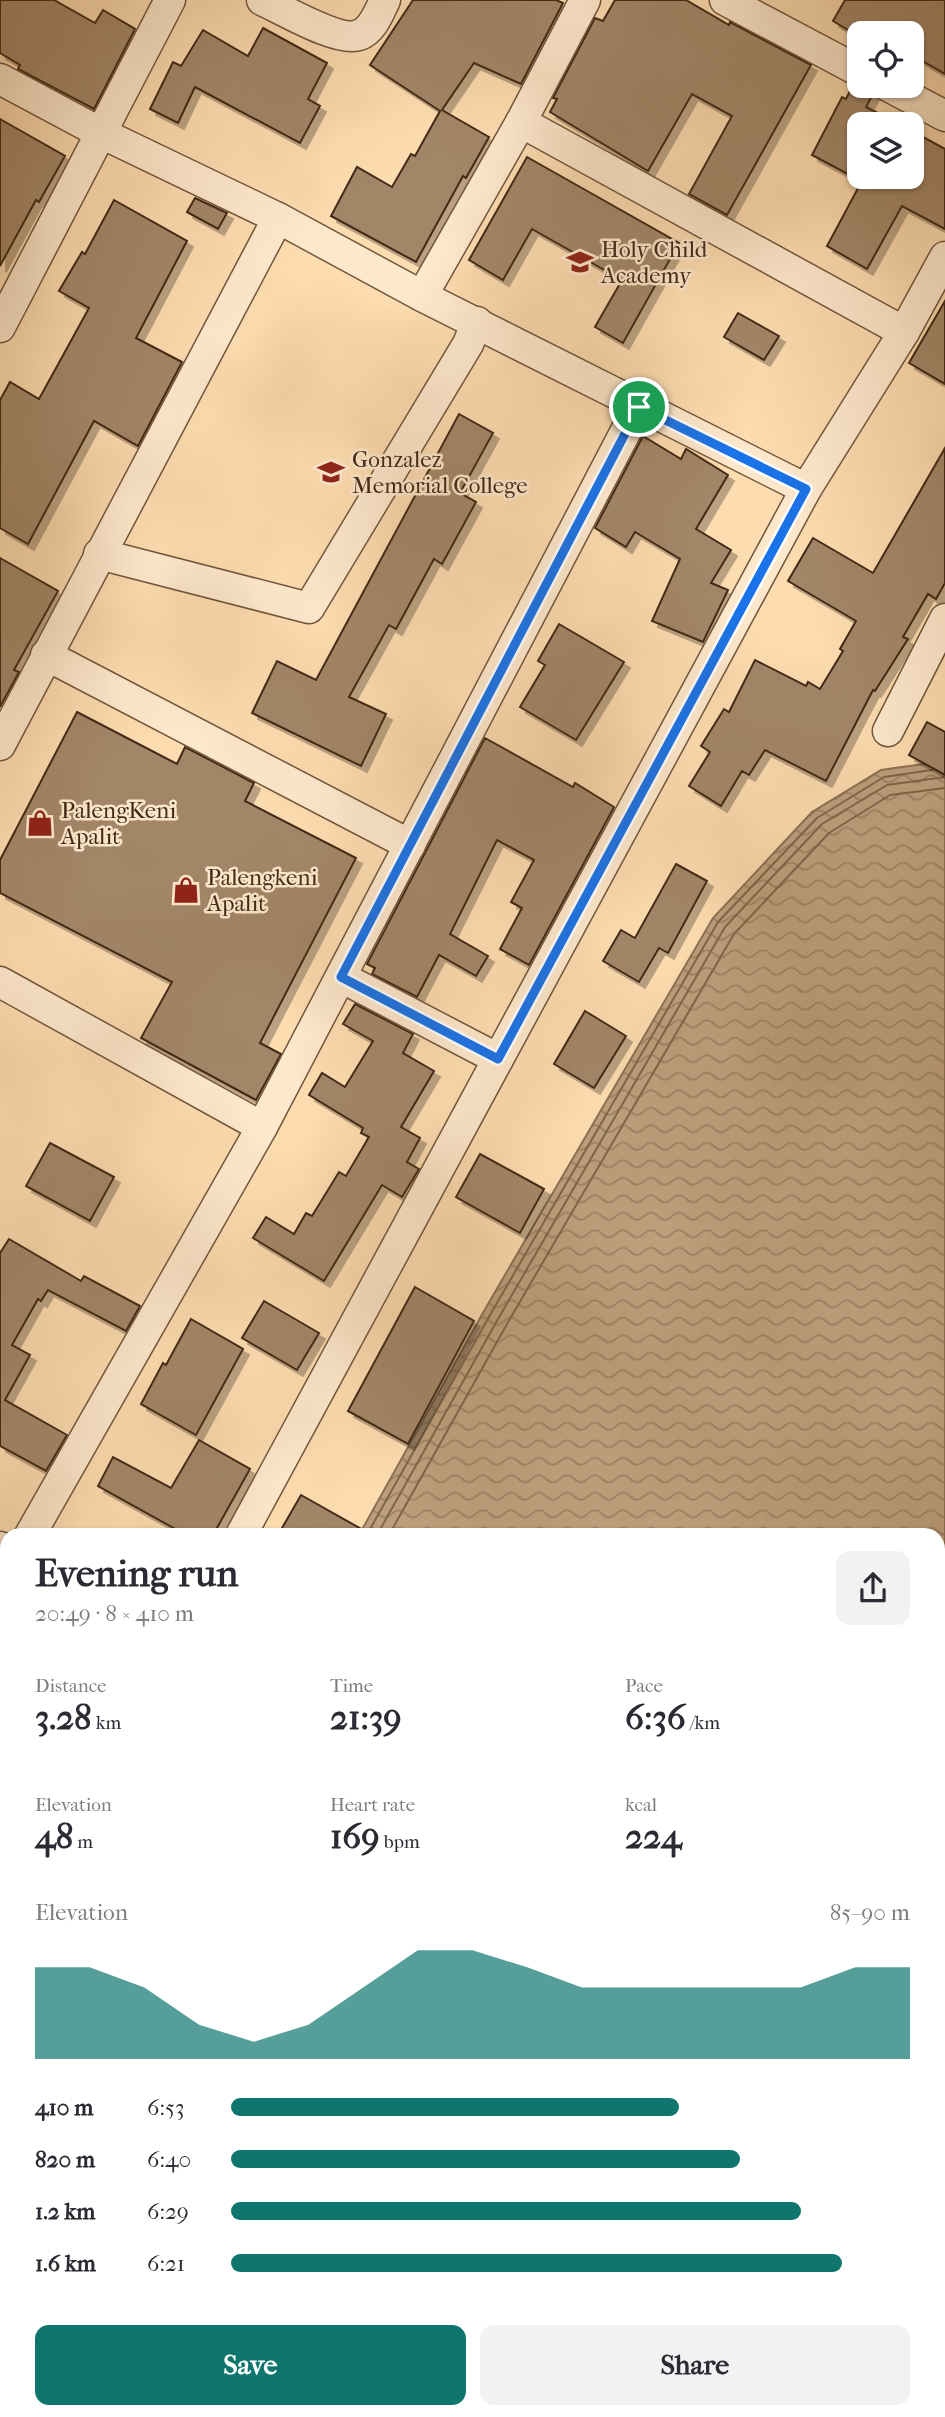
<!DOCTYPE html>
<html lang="en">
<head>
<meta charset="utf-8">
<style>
	body { margin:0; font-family:"IM FELL French Canon",serif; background:#f2f2f3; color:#2b2b33; height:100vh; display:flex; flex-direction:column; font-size:26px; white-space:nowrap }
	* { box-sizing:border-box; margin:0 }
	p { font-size:23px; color:#7c7c81 }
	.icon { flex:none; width:38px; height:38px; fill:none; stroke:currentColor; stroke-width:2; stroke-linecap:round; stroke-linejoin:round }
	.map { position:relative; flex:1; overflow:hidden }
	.sheet { position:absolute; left:0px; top:1528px; width:945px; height:891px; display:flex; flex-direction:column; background:#fff; border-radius:21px 21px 0 0; box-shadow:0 2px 5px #0004 }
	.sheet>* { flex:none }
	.fabs { position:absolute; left:847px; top:21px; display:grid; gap:14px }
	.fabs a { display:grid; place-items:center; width:77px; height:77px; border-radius:14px; background:#fff; box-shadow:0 2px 5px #0004; font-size:35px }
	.pin { position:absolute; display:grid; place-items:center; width:60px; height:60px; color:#fff; margin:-30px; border:4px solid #fff; border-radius:50%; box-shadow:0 2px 7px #0007 }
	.round { display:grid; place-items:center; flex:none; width:74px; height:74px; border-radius:14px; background:#f2f2f3 }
	.overview { display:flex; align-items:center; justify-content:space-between; height:119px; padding:0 35px }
	h1 { font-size:38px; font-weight:800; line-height:52px }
	.metrics { display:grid; grid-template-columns:repeat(3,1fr); gap:10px; height:119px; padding:7px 35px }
	.metrics div { display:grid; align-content:center }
	.metrics b { font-size:35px; font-weight:800 }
	.metrics small { font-size:19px; font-weight:400 }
	.metrics p { font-size:19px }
	.chart { height:196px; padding:14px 35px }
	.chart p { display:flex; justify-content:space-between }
	.chart svg { width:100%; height:126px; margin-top:7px; fill:#0f766e; opacity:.7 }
	.cta { display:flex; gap:14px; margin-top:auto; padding:14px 35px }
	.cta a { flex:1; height:80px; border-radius:14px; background:#0f766e; color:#fff; font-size:28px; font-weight:800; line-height:80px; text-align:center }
	.cta a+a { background:#f2f2f3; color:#2b2b33 }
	ul { padding:0 35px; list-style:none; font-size:23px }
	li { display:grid; grid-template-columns:112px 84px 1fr; align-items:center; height:52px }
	li i { height:18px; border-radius:9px; background:#0f766e }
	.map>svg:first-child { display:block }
	.water { fill:url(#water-waves); stroke:#8c7054; stroke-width:2 }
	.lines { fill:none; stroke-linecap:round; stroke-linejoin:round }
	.shore { stroke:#80644a; stroke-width:2 }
	.building { fill:#a38667; stroke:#422917; stroke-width:2; filter:url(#shadow) }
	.minor-casing { stroke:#71563d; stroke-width:33 }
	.minor { stroke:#fee8cc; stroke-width:30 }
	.route-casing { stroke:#fff; stroke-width:14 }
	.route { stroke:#1a73e8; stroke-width:9 }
	.labels { text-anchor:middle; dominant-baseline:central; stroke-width:5; stroke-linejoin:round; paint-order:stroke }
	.poi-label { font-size:23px; fill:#422917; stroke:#fee8cc; text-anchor:start }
</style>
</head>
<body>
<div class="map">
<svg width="945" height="2417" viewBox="0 0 945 2417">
	<defs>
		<pattern id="water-waves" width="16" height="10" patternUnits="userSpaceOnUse" patternTransform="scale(1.75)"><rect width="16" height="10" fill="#bd9f7c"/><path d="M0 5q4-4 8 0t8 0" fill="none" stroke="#9b8265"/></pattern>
		<filter id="shadow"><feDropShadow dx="6" dy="6" stdDeviation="0" flood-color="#0004"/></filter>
	</defs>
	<rect width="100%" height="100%" fill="#fddcb0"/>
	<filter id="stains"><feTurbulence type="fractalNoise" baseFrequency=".00286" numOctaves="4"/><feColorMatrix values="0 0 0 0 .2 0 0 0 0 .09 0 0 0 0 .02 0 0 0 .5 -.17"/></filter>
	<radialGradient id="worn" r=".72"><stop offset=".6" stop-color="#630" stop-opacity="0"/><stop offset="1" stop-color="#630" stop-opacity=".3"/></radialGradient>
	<g class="water">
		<path d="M 945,761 L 945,2366 L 938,2364 L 938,1535 L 359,1535 L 484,1311 L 713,918 L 812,812 L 881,770 Z"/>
		<path d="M 0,1573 L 7,1577 L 7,2412 L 141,2412 L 138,2417 L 4,2417 L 0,2414 Z"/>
	</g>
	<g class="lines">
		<g class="shore">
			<path d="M 369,1531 L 490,1315 L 718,922 L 817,818 L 884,777 L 932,770"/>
			<path d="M 377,1535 L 498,1319 L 725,927 L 822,824 L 887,785 L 945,777"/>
			<path d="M 389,1535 L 507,1324 L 734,934 L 829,833 L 890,795 L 945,788"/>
		</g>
	</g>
	<g class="building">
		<path d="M 0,0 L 54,0 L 95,23 L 103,10 L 135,29 L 94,109 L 18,69 L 20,65 L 0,53 Z"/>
		<path d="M 413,0 L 556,0 L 563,3 L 521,84 L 474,63 L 442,110 L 489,137 L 466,178 L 463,176 L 416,262 L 331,216 L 357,167 L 392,187 L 411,154 L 415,156 L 440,111 L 370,65 Z"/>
		<path d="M 615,0 L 686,0 L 729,25 L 730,22 L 811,65 L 727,215 L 689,194 L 732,116 L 692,94 L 648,171 L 550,112 L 557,99 L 553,98 L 595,18 L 603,21 Z"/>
		<path d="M 845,0 L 945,0 L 945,74 L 912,55 L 912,33 L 853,33 L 833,21 Z"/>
		<path d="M 263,28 L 327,63 L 308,99 L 320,106 L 300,143 L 195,87 L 178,123 L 150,109 L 173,62 L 181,66 L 203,30 L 248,56 Z"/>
		<path d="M 867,86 L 871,88 L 873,94 L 866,107 L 899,124 L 859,124 L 859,180 L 812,155 L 842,97 L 846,99 L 852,87 L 860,88 Z"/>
		<path d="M 0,119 L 65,156 L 39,202 L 36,200 L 0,266 Z"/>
		<path d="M 912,131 L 945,149 L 945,229 L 902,206 L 867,269 L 827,246 L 864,177 L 912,177 Z"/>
		<path d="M 527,157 L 679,243 L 623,343 L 595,327 L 622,280 L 532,229 L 503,280 L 469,260 Z"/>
		<path d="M 195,198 L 227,213 L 218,229 L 187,212 Z"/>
		<path d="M 114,200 L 187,241 L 136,338 L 182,362 L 138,446 L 94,421 L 28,544 L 0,528 L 0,400 L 10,382 L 39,399 L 89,308 L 59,291 L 82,252 L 85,254 Z"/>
		<path d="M 945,301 L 945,384 L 909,363 Z"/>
		<path d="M 738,313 L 779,336 L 764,360 L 724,337 Z"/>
		<path d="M 459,414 L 493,433 L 460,493 L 476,502 L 442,564 L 434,559 L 396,629 L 389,625 L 349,697 L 386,714 L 361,766 L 252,713 L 277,661 L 316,680 Z"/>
		<path d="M 643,436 L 681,459 L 686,449 L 728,475 L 696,529 L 731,550 L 711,583 L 728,590 L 703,642 L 652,621 L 680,559 L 635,532 L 626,547 L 595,528 Z"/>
		<path d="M 945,448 L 945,583 L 936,599 L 928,594 L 903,637 L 908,639 L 875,691 L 873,690 L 826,781 L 765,750 L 749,775 L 742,771 L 721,806 L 689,786 L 710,752 L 701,746 L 724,709 L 729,712 L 755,660 L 806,686 L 808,682 L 820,689 L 843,651 L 840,649 L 856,621 L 788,581 L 813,538 L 873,573 Z"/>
		<path d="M 0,558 L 58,591 L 14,670 L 19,672 L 0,707 Z"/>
		<path d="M 559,624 L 624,662 L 576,740 L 520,707 L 545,665 L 538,661 Z"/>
		<path d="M 77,712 L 177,764 L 185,747 L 254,783 L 245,801 L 356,858 L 260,1043 L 281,1054 L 256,1100 L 141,1038 L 172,982 L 0,893 L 0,860 Z"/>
		<path d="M 927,722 L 945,732 L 945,775 L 909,755 Z"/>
		<path d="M 485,738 L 573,787 L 575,783 L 614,807 L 529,965 L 500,949 L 522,908 L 511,902 L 534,860 L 497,840 L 450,934 L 488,956 L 476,976 L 439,955 L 417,997 L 372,974 L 375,968 L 367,964 Z"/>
		<path d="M 676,864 L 707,881 L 668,953 L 659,948 L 639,982 L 603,961 L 621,930 L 635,938 Z"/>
		<path d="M 355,1004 L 413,1034 L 403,1053 L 434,1071 L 401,1127 L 420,1138 L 407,1162 L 419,1169 L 402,1197 L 382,1185 L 324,1281 L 253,1238 L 266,1217 L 294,1234 L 306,1213 L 312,1216 L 339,1172 L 346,1176 L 369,1137 L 361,1133 L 363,1128 L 309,1095 L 322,1073 L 345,1087 L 373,1041 L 343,1024 Z"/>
		<path d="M 585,1011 L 626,1036 L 594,1088 L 554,1064 Z"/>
		<path d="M 50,1143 L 114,1177 L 90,1221 L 26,1186 Z"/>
		<path d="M 480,1154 L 544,1189 L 520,1233 L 456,1197 Z"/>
		<path d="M 9,1239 L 81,1281 L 84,1276 L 140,1306 L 126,1331 L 48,1290 L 41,1301 L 38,1299 L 12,1345 L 30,1355 L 5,1400 L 67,1435 L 46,1471 L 0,1446 L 0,1253 Z"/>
		<path d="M 415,1287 L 474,1321 L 408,1444 L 348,1411 Z"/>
		<path d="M 264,1301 L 319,1333 L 297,1370 L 242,1338 Z"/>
		<path d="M 191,1319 L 243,1349 L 196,1435 L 141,1404 L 163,1363 L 166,1365 Z"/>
		<path d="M 199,1440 L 250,1469 L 213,1535 L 186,1535 L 98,1486 L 113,1457 L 171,1488 Z"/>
		<path d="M 301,1495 L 372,1535 L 278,1535 Z"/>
	</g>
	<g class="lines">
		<defs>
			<g id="minor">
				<path d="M 262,0 C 282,9 339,43 359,35 C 373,30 379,12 385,0"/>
				<path d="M 725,0 L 859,71"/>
				<path d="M 0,79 L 101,133 L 278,218 L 422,296 L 806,489"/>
				<path d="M 888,86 L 945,116"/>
				<path d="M 521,122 L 904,332"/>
				<path d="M 422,296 L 521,122 L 585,0"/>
				<path d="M 0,327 L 170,0"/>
				<path d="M 99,554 L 309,608 L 468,344 L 477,322"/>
				<path d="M 46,655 L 410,845"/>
				<path d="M 888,731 L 945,619"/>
				<path d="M 0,745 L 278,218"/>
				<path d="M 341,977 L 498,1059"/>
				<path d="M 0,982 L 262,1127"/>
				<path d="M 30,1535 L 262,1127 L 639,406"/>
				<path d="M 241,1535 L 806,489 L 904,332 L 945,257"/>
				<path d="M 0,1547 L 7,1550"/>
			</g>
		</defs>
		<use href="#minor" class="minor-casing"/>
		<use href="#minor" class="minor"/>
	</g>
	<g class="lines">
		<defs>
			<path id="route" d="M 639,407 L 806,489 L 498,1059 L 341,977 Z"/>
		</defs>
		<use href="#route" class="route-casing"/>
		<use href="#route" class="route"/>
	</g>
	<defs>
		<symbol id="school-bare" viewBox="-9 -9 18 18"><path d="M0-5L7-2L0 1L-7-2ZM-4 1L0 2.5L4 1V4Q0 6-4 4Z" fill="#8f2418" stroke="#fee8cc" stroke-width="2.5" paint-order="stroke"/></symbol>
		<symbol id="university-bare" viewBox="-9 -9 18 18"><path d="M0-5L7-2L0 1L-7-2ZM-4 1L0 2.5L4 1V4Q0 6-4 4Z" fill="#8f2418" stroke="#fee8cc" stroke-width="2.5" paint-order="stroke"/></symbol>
		<symbol id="shop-bare" viewBox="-9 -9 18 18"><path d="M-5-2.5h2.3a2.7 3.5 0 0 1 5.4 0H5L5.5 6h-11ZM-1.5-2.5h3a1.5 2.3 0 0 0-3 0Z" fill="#8f2418" stroke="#fee8cc" stroke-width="2.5" paint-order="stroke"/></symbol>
	</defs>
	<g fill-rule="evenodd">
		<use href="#school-bare" x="561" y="243" width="38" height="38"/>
		<use href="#university-bare" x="312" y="453" width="38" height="38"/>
		<use href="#shop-bare" x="21" y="804" width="38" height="38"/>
		<use href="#shop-bare" x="167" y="871" width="38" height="38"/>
	</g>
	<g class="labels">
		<g class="poi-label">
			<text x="601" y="249">Holy Child<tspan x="601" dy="26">Academy</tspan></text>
			<text x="352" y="459">Gonzalez<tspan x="352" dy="26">Memorial College</tspan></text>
			<text x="61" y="810">PalengKeni<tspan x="61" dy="26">Apalit</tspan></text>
			<text x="207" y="877">Palengkeni<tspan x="207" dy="26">Apalit</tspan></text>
		</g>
	</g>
	<rect width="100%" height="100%" filter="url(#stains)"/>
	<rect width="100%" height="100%" fill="url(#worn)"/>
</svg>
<div class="fabs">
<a><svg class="icon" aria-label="locate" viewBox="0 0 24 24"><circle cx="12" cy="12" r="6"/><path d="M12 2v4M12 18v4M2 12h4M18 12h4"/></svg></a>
<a><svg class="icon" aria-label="layers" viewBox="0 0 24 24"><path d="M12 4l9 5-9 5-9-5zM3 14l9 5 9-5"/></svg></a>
</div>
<div class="pin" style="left:639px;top:407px;background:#1e9e55"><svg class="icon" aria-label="arrive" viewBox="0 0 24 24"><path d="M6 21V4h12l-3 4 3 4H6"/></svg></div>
<section class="sheet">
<div class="overview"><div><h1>Evening run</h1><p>20:49 · 8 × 410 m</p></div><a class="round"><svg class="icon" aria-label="share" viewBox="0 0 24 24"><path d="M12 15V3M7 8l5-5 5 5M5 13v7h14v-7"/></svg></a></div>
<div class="metrics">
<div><p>Distance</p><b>3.28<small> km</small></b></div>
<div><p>Time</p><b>21:39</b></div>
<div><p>Pace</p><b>6:36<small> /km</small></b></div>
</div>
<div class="metrics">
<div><p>Elevation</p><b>48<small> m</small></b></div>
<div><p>Heart rate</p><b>169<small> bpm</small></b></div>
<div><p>kcal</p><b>224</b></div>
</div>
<div class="chart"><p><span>Elevation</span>85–90 m</p>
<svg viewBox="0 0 160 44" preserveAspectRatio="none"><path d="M0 44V12L10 12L20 19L30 32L40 38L50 32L60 19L70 6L80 6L90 12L100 19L110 19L120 19L130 19L140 19L150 12L160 12V44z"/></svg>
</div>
<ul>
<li><b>410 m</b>6:53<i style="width:66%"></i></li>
<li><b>820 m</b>6:40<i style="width:75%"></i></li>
<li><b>1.2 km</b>6:29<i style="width:84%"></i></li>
<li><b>1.6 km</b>6:21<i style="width:90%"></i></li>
</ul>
<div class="cta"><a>Save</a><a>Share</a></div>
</section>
</div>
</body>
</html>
